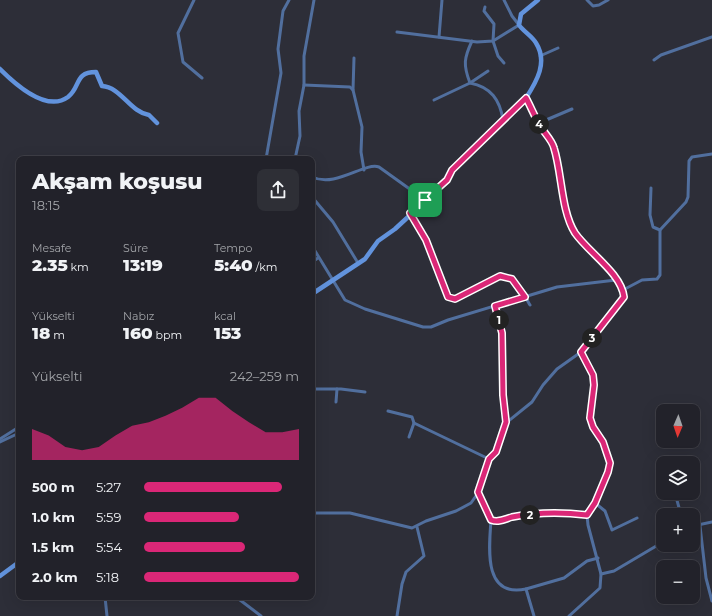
<!DOCTYPE html>
<html lang="tr">
<head>
<meta charset="utf-8">
<style>
	body { margin:0; font-family:Montserrat,sans-serif; background:#2e2f36; color:#f1f3f6; height:100vh; display:flex; flex-direction:column; font-size:15px; white-space:nowrap }
	* { box-sizing:border-box; margin:0 }
	p { font-size:13px; color:#a2a4a8 }
	.icon { flex:none; width:22px; height:22px; fill:none; stroke:currentColor; stroke-width:2; stroke-linecap:round; stroke-linejoin:round }
	.map { position:relative; flex:1; overflow:hidden }
	.side { position:absolute; left:16px; top:156px; width:299px; height:444px; display:flex; flex-direction:column; background:#22222a; border-radius:8px; box-shadow:0 4px 16px #0002,0 0 0 1px #3f3f47 }
	.side>* { flex:none }
	.needle { width:26px; rotate:182deg }
	.tools { position:absolute; left:656px; top:404px; display:grid; gap:8px }
	.tools a { display:grid; place-items:center; width:44px; height:44px; border-radius:8px; background:#22222a; box-shadow:0 4px 16px #0002,0 0 0 1px #3f3f47; font-size:20px }
	.pin { position:absolute; display:grid; place-items:center; width:34px; height:34px; color:#fff; margin:-17px; border-radius:8px; box-shadow:0 2px 6px #0006 }
	.km { position:absolute; width:20px; height:20px; margin:-10px; border-radius:50%; background:#222; color:#fff; font-size:11px; line-height:20px; text-align:center }
	.round { display:grid; place-items:center; flex:none; width:42px; height:42px; border-radius:8px; background:#2e2f36 }
	.summary { display:flex; align-items:center; justify-content:space-between; height:68px; padding:0 16px }
	h1 { font-size:22px; font-weight:800; line-height:30px }
	.stats { display:grid; grid-template-columns:repeat(3,1fr); gap:6px; height:68px; padding:4px 16px }
	.stats div { display:grid; align-content:center }
	.stats b { font-size:17px; font-weight:800 }
	.stats small { font-size:11px; font-weight:400 }
	.stats p { font-size:11px }
	.chart { height:112px; padding:8px 16px }
	.chart p { display:flex; justify-content:space-between }
	.chart svg { width:100%; height:72px; margin-top:4px; fill:#db2777; opacity:.7 }
	ul { padding:0 16px; list-style:none; font-size:13px }
	li { display:grid; grid-template-columns:64px 48px 1fr; align-items:center; height:30px }
	li i { height:10px; border-radius:5px; background:#db2777 }
	.map>svg:first-child { display:block }
	.lines { fill:none; stroke-linecap:round; stroke-linejoin:round }
	.street { stroke:#516f9e; stroke-width:3 }
	.secondary { stroke:#6293dd; stroke-width:4.5 }
	.route-casing { stroke:#fff; stroke-width:8 }
	.route { stroke:#db2777; stroke-width:5 }
</style>
</head>
<body>
<div class="map">
<svg width="712" height="616" viewBox="0 0 712 616">
	<rect width="100%" height="100%" fill="#2d2e38"/>
	<g class="lines">
		<g class="street">
			<path d="M 194,0 L 178,33 L 183,62 L 202,78"/>
			<path d="M 587,0 L 593,6 L 599,5 L 608,0"/>
			<path d="M 485,7 L 484,11 L 494,24 L 493,41 L 498,56 L 504,63"/>
			<path d="M 397,32 L 477,42 L 493,41 L 519,25 L 512,16 L 504,0"/>
			<path d="M 439,37 L 442,0"/>
			<path d="M 472,41 C 464,58 463,65 470,83 C 491,87 500,100 503,120"/>
			<path d="M 540,56 L 558,48"/>
			<path d="M 654,60 L 661,55 L 712,37"/>
			<path d="M 304,85 L 350,87 L 353,90 L 362,127 L 361,152 L 364,170"/>
			<path d="M 353,90 L 354,58"/>
			<path d="M 434,100 L 470,83 L 488,71"/>
			<path d="M 539,123 L 572,109"/>
			<path d="M 266,159 L 281,73 L 278,49 L 283,11 L 289,0"/>
			<path d="M 295,159 L 300,136 L 299,111 L 304,85 L 304,56 L 314,0"/>
			<path d="M 312,177 C 336,188 364,162 379,167 L 425,200"/>
			<path d="M 651,188 L 650,215 L 653,227 L 660,230"/>
			<path d="M 312,197 L 333,222 L 358,263"/>
			<path d="M 410,213 L 426,240 L 448,297 L 455,299 L 500,276 C 515,277 523,293 530,305"/>
			<path d="M 312,246 L 345,300 L 365,309 L 423,327 L 431,327 L 448,320 L 557,287 L 616,280"/>
			<path d="M 312,262 L 318,258"/>
			<path d="M 623,290 L 642,280 L 657,279 L 660,275 L 660,230 L 686,202 L 688,197 L 689,161 L 692,157 L 712,154"/>
			<path d="M 495,306 L 502,333 L 503,395 L 506,423"/>
			<path d="M 312,389 L 341,389 L 365,392"/>
			<path d="M 336,402 L 337,389"/>
			<path d="M 388,411 L 412,417 L 414,423 L 489,459"/>
			<path d="M 409,437 L 414,423"/>
			<path d="M 0,439 L 19,427"/>
			<path d="M 0,442 L 17,434"/>
			<path d="M 478,493 L 491,520 C 498,523 530,515 540,513 C 556,511 571,513 587,515"/>
			<path d="M 675,493 L 681,515"/>
			<path d="M 595,503 L 605,511 L 612,530 L 637,518"/>
			<path d="M 312,513 L 350,513 L 412,528 L 426,521 L 456,511 L 471,503 L 478,493 L 489,459 L 495,452 L 506,423 L 532,402 L 543,385 L 557,369 L 581,352 L 624,297 C 621,272 589,253 575,233 C 562,213 562,172 554,148 C 552,140 545,134 541,127 C 535,118 531,107 526,98"/>
			<path d="M 491,520 C 489,548 483,598 526,589"/>
			<path d="M 693,526 L 712,522"/>
			<path d="M 700,526 L 706,578 L 712,601"/>
			<path d="M 601,574 L 614,571 L 663,542"/>
			<path d="M 105,597 L 107,616"/>
			<path d="M 236,597 L 261,616"/>
			<path d="M 397,616 L 402,584 L 406,572 L 424,556 L 417,527"/>
			<path d="M 534,616 L 526,589 L 564,578 L 587,561 L 598,558"/>
			<path d="M 569,616 L 600,588 L 601,574 L 588,525 L 587,515 L 595,503 L 608,472 L 610,463 L 603,442 L 593,427 L 590,418 L 594,385 L 593,375 L 581,352"/>
		</g>
		<g class="secondary">
			<path d="M 0,69 C 14,83 46,113 68,97 C 81,87 74,72 96,72 L 102,86 C 121,87 130,112 149,115 L 157,123"/>
			<path d="M 312,294 L 365,259 L 378,241 L 395,229 L 447,181 L 452,170 L 526,98 C 537,81 548,62 536,43 C 532,36 524,32 519,25 L 521,14 L 538,0"/>
			<path d="M 0,576 L 19,562"/>
		</g>
	</g>
	<g class="lines">
		<defs>
			<path id="route" d="M 526,98 C 531,107 535,118 541,127 C 545,134 552,140 554,148 C 562,173 561,211 575,233 C 589,253 621,273 624,297 L 581,352 L 593,375 L 594,385 L 590,418 L 593,427 L 603,442 L 610,463 L 608,472 L 595,503 L 587,515 C 562,512 537,512 512,517 C 505,519 499,523 491,520 L 478,492 L 489,459 L 496,452 L 506,422 L 503,395 L 502,333 L 495,306 L 525,297 L 512,279 L 500,276 L 455,299 L 448,297 L 426,240 L 410,213 L 447,180 L 452,170 Z"/>
		</defs>
		<use href="#route" class="route-casing"/>
		<use href="#route" class="route"/>
	</g>
</svg>
<div class="tools">
<a><svg class="needle" viewBox="-14 -14 28 28"><path d="M0-13l5 13h-10z" fill="#e53935"/><path d="M0 13l5-13h-10z" fill="#a2a4a8"/></svg></a>
<a><svg class="icon" aria-label="layers" viewBox="0 0 24 24"><path d="M12 4l9 5-9 5-9-5zM3 14l9 5 9-5"/></svg></a>
<a>+</a>
<a>−</a>
</div>
<div class="pin" style="left:425px;top:200px;background:#1e9e55"><svg class="icon" aria-label="arrive" viewBox="0 0 24 24"><path d="M6 21V4h12l-3 4 3 4H6"/></svg></div>
<b class="km" style="left:499px;top:320px">1</b>
<b class="km" style="left:530px;top:515px">2</b>
<b class="km" style="left:592px;top:338px">3</b>
<b class="km" style="left:539px;top:124px">4</b>
<section class="side">
<div class="summary"><div><h1>Akşam koşusu</h1><p>18:15</p></div><a class="round"><svg class="icon" aria-label="share" viewBox="0 0 24 24"><path d="M12 15V3M7 8l5-5 5 5M5 13v7h14v-7"/></svg></a></div>
<div class="stats">
<div><p>Mesafe</p><b>2.35<small> km</small></b></div>
<div><p>Süre</p><b>13:19</b></div>
<div><p>Tempo</p><b>5:40<small> /km</small></b></div>
</div>
<div class="stats">
<div><p>Yükselti</p><b>18<small> m</small></b></div>
<div><p>Nabız</p><b>160<small> bpm</small></b></div>
<div><p>kcal</p><b>153</b></div>
</div>
<div class="chart"><p><span>Yükselti</span>242–259 m</p>
<svg viewBox="0 0 160 44" preserveAspectRatio="none"><path d="M0 44V25L10 29L20 36L30 38L40 36L50 29L60 23L70 21L80 17L90 12L100 6L110 6L120 14L130 21L140 27L150 27L160 25V44z"/></svg>
</div>
<ul>
<li><b>500 m</b>5:27<i style="width:89%"></i></li>
<li><b>1.0 km</b>5:59<i style="width:61%"></i></li>
<li><b>1.5 km</b>5:54<i style="width:65%"></i></li>
<li><b>2.0 km</b>5:18<i style="width:100%"></i></li>
</ul>
</section>
</div>
</body>
</html>
